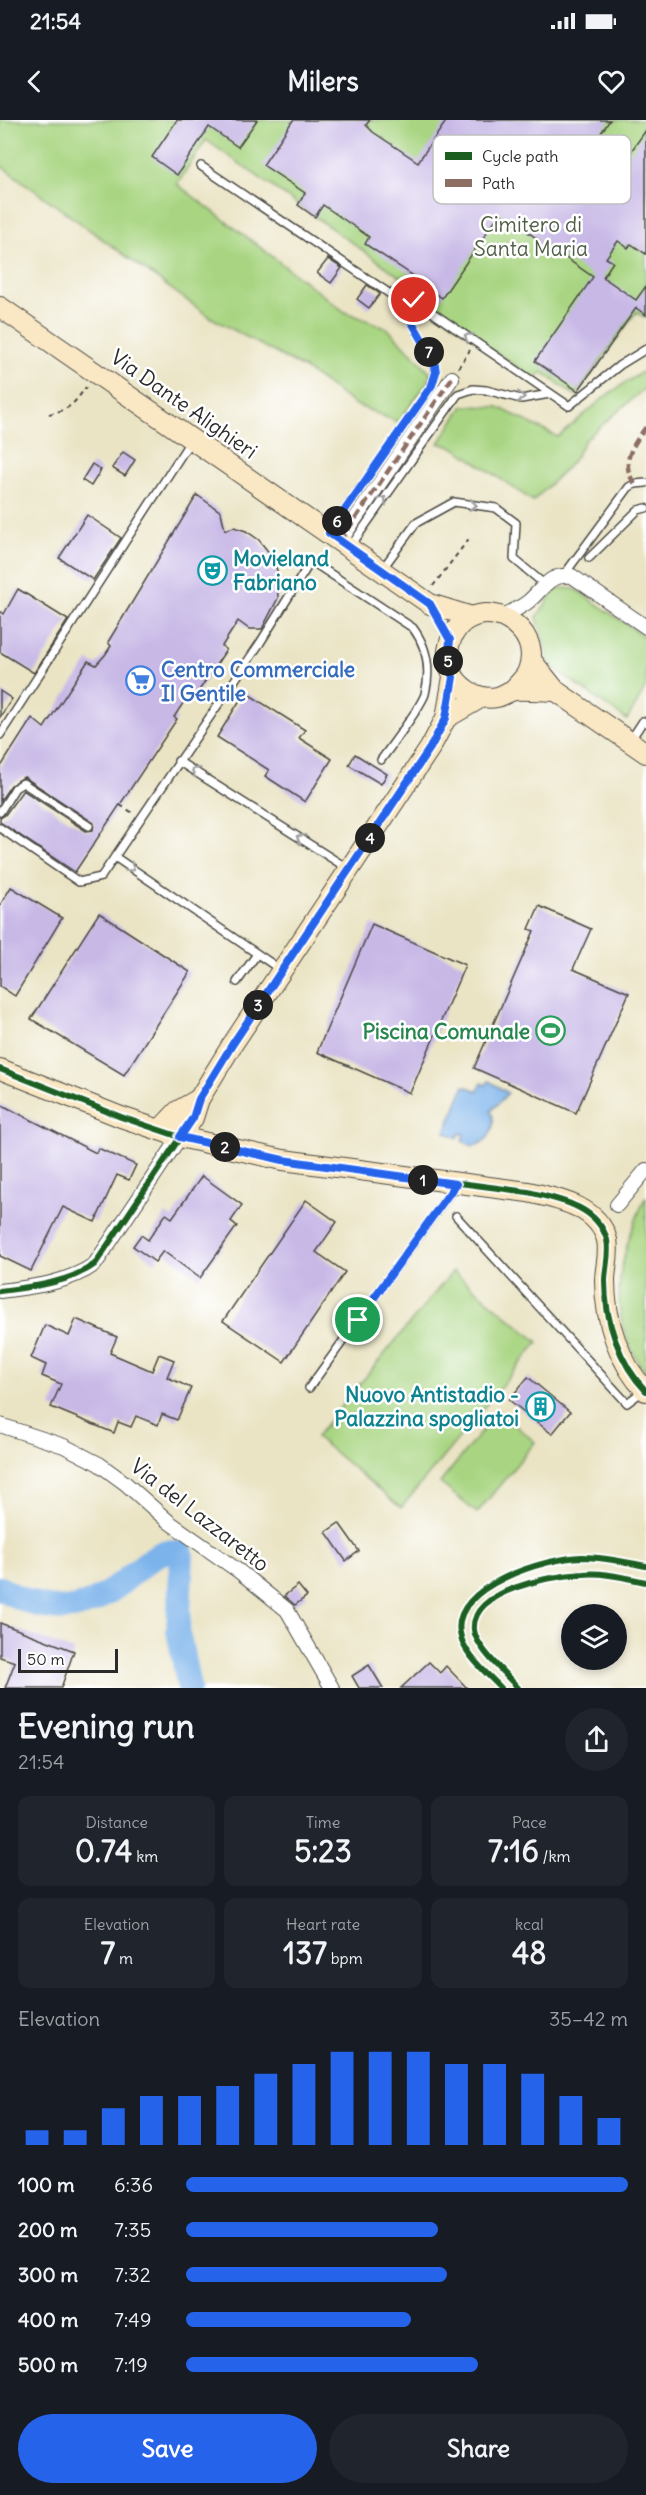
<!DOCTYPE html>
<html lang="en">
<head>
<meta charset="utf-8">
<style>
	body { margin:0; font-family:Delius,sans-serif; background:#20242c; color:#f1f3f6; height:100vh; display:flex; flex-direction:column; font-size:22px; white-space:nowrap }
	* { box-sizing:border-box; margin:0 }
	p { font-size:20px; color:#9ea1a6 }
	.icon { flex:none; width:33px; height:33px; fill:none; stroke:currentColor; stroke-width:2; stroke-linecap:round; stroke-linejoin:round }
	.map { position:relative; height:1568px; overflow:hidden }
	.sheet { display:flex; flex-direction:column; background:#171b24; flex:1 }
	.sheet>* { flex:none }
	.tools { position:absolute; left:561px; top:1484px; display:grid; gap:12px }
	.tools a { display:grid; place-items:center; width:66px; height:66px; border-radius:50%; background:#171b24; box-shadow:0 3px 9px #0003; font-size:30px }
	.scale { position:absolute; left:18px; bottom:15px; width:100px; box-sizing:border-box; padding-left:6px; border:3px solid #2b2b2b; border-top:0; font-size:16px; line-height:21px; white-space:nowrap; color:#2b2b2b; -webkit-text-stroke:4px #fff; paint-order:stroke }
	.pin { position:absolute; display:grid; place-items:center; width:51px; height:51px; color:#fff; margin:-26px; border:3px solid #fff; border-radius:50%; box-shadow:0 2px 6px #0007 }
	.km { position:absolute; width:30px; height:30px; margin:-15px; border-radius:50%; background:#222; color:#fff; font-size:16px; line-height:30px; text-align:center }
	.round { display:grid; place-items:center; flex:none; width:63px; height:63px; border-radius:32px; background:#20242c }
	.summary { display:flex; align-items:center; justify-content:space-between; height:102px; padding:0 18px }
	h1 { font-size:33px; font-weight:700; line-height:45px }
	.stats { display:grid; grid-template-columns:repeat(3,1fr); gap:9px; height:102px; padding:6px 18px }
	.stats div { display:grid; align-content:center; border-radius:12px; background:#20242c; text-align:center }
	.stats b { font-size:30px; font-weight:700 }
	.stats small { font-size:16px; font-weight:400 }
	.stats p { font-size:16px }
	.chart { height:168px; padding:12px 18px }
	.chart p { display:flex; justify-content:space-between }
	.chart svg { width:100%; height:108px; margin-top:6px; stroke:#2563eb; stroke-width:6 }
	.action { display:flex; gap:12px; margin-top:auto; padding:12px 18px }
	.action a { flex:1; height:69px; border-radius:36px; background:#2563eb; color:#fff; font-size:24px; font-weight:700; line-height:69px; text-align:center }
	.action a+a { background:#20242c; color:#f1f3f6 }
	ul { padding:0 18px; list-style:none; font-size:20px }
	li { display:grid; grid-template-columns:96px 72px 1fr; align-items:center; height:45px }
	li i { height:15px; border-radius:8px; background:#2563eb }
	.status { display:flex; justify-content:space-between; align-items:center; height:42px; padding:0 30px; background:#171b24; direction:ltr }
	.status svg { height:16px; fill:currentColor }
	header { display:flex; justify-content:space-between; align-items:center; height:78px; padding:0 18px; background:#171b24; font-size:27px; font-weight:700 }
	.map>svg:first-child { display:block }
	.green { fill:#a9d582; stroke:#6a8056; stroke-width:1.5 }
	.water { fill:#7bb3eb; stroke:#536f8b; stroke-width:1.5 }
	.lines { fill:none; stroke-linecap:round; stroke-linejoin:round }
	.river { stroke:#7bb3eb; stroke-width:24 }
	.building { fill:#c7b8e6; fill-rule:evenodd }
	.lane-casing { stroke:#484742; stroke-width:10 }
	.street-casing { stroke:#484742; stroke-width:16 }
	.secondary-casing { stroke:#484742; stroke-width:22 }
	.path { stroke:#484742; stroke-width:2; stroke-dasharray:4.5 4.5; stroke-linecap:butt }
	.lane { stroke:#fff; stroke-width:7 }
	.street { stroke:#fff; stroke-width:14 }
	.secondary { stroke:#fae7c3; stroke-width:20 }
	.quiet { stroke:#8d6e63; stroke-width:4.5; stroke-dasharray:9 4.5; stroke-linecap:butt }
	.cycleway-casing { stroke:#fff; stroke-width:10 }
	.cycleway { stroke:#1b5e20; stroke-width:6 }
	.oneway { stroke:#a0a0a0 }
	.route-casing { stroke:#fff; stroke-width:12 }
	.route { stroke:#2563eb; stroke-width:8 }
	.labels { text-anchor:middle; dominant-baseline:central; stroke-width:5; stroke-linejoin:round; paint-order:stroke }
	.park-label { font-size:21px; fill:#515e45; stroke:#fff }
	.street-label { font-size:21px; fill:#2b2b2b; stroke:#fff }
	.culture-label { font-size:21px; font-weight:bold; fill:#0d838f; stroke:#fff; text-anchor:start }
	.shop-label { font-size:21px; font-weight:bold; fill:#366cbe; stroke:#fff; text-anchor:start }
	.leisure-label { font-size:21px; font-weight:bold; fill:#27864d; stroke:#fff; text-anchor:end }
	.key { fill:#fff; stroke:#bfbfbf; stroke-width:1.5 }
	.key-label { font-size:16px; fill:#2b2b2b }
</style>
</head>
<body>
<div class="status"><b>21:54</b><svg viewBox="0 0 49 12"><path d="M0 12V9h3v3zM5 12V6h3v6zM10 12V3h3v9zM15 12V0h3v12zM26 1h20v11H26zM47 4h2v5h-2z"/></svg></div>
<header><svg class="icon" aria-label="back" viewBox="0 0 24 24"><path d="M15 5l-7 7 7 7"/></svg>Milers<svg class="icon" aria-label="heart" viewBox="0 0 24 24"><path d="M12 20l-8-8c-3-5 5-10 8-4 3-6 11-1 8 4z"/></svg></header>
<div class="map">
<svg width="646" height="1568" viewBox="0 0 646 1568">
	<rect width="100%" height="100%" fill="#fff"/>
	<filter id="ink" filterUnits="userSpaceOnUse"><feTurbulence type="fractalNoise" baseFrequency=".0167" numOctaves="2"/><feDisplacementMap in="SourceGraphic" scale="12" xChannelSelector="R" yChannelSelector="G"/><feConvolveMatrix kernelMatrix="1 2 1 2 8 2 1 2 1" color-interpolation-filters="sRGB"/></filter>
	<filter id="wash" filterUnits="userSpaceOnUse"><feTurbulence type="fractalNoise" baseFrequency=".008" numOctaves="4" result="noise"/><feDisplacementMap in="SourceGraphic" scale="24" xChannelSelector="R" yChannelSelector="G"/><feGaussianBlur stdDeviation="1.35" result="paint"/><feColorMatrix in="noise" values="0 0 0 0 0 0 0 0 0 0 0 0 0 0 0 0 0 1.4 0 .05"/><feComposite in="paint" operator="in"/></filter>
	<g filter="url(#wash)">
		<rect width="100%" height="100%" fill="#eae4c4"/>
		<g class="green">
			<path d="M 0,0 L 646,0 L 646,198 L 636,192 L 576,276 L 542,252 L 535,259 L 422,182 L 426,175 L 206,20 L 177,64 L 345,192 L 387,208 L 431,253 L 426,265 L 398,302 L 354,284 L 305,249 L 210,197 L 0,45 Z"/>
			<path d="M 642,252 L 646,256 L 646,267 L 585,320 L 573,341 L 533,381 L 455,328 L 439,323 L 463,286 L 498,287 L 558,317 L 607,275 Z"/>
			<path d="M 561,468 L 575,469 L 646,518 L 646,567 L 627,600 L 556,550 L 549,542 L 537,497 L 553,473 Z"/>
			<path d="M 646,1076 L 646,1253 C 602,1195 619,1135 646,1076 Z"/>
			<path d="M 453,1151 L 538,1222 L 401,1388 L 316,1317 Z"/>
			<path d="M 498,1291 L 535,1322 L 477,1393 L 440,1363 Z"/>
		</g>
		<path class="water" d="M 489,961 L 508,973 L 491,991 C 497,1006 490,1022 473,1026 L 462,1021 L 464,1014 L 460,1013 L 458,1018 L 445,1012 L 464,966 L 478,971 L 482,963 L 486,965 Z"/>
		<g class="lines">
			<path class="river" d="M 0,1468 C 53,1498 83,1497 130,1456 C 139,1448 152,1436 164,1432 C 169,1430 177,1433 182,1433 L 178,1510 L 189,1568"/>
		</g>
		<g id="blocks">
			<g class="building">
				<path d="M 177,0 L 257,0 L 238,27 L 209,7 L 177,55 L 152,37 Z"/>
				<path d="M 293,0 L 370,0 L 366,5 L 373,12 L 418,42 L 447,0 L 610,0 L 591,27 L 620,47 L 646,10 L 646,134 L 631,124 L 628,128 L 618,121 L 606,138 L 613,142 L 603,157 L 636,180 L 646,166 L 646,195 L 636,188 L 578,271 L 535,241 L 593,157 L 553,129 L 549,136 L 535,126 L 539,120 L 500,93 L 442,178 L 430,170 L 432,168 L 365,124 L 369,117 L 333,92 L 323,85 L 315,97 L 298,85 L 305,73 L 263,45 ZM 487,25 L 514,43 L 506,54 L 512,58 L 499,78 L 464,55 Z"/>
				<path d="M 328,139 L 342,148 L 331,163 L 317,153 Z"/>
				<path d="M 367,165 L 380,174 L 369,188 L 357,179 Z"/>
				<path d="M 123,332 L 135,340 L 125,356 L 112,348 Z"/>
				<path d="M 92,344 L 101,350 L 91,366 L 82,360 Z"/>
				<path d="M 197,375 L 221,392 L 225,410 L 234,407 L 246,411 L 259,420 L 270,434 L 277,450 L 278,478 L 262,509 L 249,509 L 238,501 L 222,526 L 226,530 L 192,581 L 187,577 L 174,597 L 177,599 L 75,752 L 0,702 L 0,698 L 5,695 L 23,670 L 86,711 L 93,710 L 94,703 L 24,657 L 11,665 L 0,681 L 0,648 L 32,598 L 44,608 L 88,541 L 96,545 L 105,535 L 111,526 L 108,522 Z"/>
				<path d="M 87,395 L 121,418 L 93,460 L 59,438 Z"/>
				<path d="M 18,469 L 68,500 L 34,553 L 0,532 L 0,491 L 4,494 Z"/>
				<path d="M 0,571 L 12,579 L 0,597 Z"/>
				<path d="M 245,572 L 305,610 L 299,618 L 332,639 L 305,682 L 265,656 L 269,650 L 217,617 Z"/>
				<path d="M 355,634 L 387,654 L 381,664 L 349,645 Z"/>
				<path d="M 11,767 L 62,798 L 15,876 L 0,866 L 0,785 Z"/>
				<path d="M 539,786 L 591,809 L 573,849 L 629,873 L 576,993 L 474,948 L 534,811 L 529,809 Z"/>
				<path d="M 99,793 L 190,852 L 124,955 L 31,899 Z"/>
				<path d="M 372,804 L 465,845 L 410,973 L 317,932 Z"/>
				<path d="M 0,984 L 96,1033 L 98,1028 L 136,1045 L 129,1060 L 117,1055 L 95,1102 L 63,1087 L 31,1151 L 0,1136 Z"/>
				<path d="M 202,1056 L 242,1085 L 231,1101 L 237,1106 L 200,1158 L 163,1131 L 155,1142 L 133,1126 L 141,1115 L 148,1120 L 166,1094 L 172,1098 Z"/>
				<path d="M 306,1080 L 337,1102 L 316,1132 L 345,1152 L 284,1242 L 223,1201 Z"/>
				<path d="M 76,1199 L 117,1217 L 110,1233 L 152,1251 L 159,1234 L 174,1240 L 167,1257 L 191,1268 L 177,1300 L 162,1294 L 158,1305 L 136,1296 L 131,1307 L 118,1302 L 114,1313 L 51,1287 L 61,1264 L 42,1256 L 46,1245 L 31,1238 L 45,1205 L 69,1216 Z"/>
				<path d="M 528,1257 L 570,1292 L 552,1314 L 509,1280 Z"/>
				<path d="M 339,1403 L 359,1431 L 346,1441 L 326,1412 Z"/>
				<path d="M 298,1465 L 307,1476 L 295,1485 L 284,1476 Z"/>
				<path d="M 0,1503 L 74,1531 L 61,1568 L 5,1568 L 15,1542 L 0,1537 Z"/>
				<path d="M 429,1542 L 440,1553 L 446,1546 L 467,1568 L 401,1568 Z"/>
				<path d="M 369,1545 L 383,1568 L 359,1568 L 352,1556 Z"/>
			</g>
		</g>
	</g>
	<g filter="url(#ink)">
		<use href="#blocks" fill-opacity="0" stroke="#484742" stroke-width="1.5"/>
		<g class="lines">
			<defs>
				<g id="lane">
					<path d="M 201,46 L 399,180 L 434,240 L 436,252 L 426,275 L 330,411"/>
					<path d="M 399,180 L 414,180 L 569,286 L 620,245 L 646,229"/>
					<path d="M 350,427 L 458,274 L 473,269 L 486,270 L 521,279 L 550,274"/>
					<path d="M 589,438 L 638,390 L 646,388"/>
					<path d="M 383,448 L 416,403 L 454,382 L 496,388 L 516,403 L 514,439 L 544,464"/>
					<path d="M 564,455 L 629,367 L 635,364 L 646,363"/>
					<path d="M 0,615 L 191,320"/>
					<path d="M 630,621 L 643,601 L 646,603"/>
					<path d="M 178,641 L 347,748"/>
					<path d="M 0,692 L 15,668 L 23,663 L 89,706"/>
					<path d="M 0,708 L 79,762 L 101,757 L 260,523 L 311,441 L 413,508 C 427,527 431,550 425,574 C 421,587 391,626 381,640"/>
					<path d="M 115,737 L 281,850"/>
					<path d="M 237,862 L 257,834"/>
					<path d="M 456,1096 L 627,1283 L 643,1271"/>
					<path d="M 309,1268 L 455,1066"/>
				</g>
				<g id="street">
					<path d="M 340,421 L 452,258"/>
					<path d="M 504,496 C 512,491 522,487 529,481 C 544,468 549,453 572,456 L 646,507"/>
					<path d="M 617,1085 L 646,1050"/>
					<path d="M 0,1171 C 32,1167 69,1163 95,1144 L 180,1017"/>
					<path d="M 0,1305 L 64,1326 L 99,1344 L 125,1363 L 169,1402 L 240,1452 L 287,1490 L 332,1568"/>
				</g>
				<g id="secondary">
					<path d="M 0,187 L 430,484 L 472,497"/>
					<path d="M 531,540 L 556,571 L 646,633"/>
					<path d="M 513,570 C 517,565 524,559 527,553 C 548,508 480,470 454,513 C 448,524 446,537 450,549 C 457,567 477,581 497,577 C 503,576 508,571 515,570 C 528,569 543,571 556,571"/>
					<path d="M 446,598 L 482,577"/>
					<path d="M 0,949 L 121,997 L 180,1017 L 283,1040 L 528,1072 C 558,1079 598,1086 607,1120 C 610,1134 605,1148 605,1161 C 605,1201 619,1243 646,1271"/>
					<path d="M 160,1010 L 178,991 L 199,979"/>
					<path d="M 180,1017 L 193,998 L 199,979 L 232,925 L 430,628 L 446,598 L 453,557"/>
				</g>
			</defs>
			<use href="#lane" class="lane-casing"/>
			<use href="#street" class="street-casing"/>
			<use href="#secondary" class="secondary-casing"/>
			<g class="path">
				<path d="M 458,248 L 470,230"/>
				<path d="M 49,294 C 70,289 73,285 86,267"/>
				<path d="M 433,466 L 471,416"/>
				<path d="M 120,685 L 133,693"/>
			</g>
			<use href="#lane" class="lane"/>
			<use href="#street" class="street"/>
			<use href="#secondary" class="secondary"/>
			<g class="quiet">
				<path d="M 635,364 C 619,343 633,325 646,307"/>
				<path d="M 340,421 L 452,258"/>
			</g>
			<defs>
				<g id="cycleway">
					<path d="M 0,949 L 121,997 L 180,1017 L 283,1040 L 528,1072 C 558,1079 598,1086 607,1120 C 610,1134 605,1148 605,1161 C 605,1201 619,1243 646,1271"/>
					<path d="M 0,1171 C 32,1167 69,1163 95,1144 L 193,998 L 199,979 L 232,925 L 430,628 L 446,598 L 453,557"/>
					<path d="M 501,1568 C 487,1553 463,1534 460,1513 C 451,1466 547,1438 582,1437 C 604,1437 625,1442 646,1446"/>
					<path d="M 518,1568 C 506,1554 476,1528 474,1510 C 470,1469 554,1456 583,1454 C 603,1452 626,1458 646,1462"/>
				</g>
			</defs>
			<use href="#cycleway" class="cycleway-casing"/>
			<use href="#cycleway" class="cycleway"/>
		</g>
		<defs><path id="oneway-chevron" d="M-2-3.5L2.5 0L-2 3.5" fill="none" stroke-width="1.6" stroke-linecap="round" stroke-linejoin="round" transform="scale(1.5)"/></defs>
		<g class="oneway">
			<use href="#oneway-chevron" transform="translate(468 217) rotate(-146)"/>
			<use href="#oneway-chevron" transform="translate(521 277) rotate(2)"/>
			<use href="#oneway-chevron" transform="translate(383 380) rotate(-55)"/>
			<use href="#oneway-chevron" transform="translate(473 385) rotate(8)"/>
			<use href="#oneway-chevron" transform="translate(195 651) rotate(-148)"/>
			<use href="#oneway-chevron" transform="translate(300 718) rotate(-148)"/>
			<use href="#oneway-chevron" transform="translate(131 748) rotate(35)"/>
		</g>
	</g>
	<g class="lines" filter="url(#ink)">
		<defs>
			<path id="route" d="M 358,1200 L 456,1064 L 283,1040 L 180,1017 L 193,998 L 199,979 L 232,925 L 430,628 L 446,598 L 453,557 L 448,541 L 450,520 L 430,484 L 329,413 L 432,265 L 436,252 L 434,240 L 399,180 L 414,180"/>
		</defs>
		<use href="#route" class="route-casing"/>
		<use href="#route" class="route"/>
	</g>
	<defs>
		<symbol id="theatre-ring" viewBox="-11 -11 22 22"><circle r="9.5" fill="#fff" stroke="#0f9aa8" stroke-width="1.5"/><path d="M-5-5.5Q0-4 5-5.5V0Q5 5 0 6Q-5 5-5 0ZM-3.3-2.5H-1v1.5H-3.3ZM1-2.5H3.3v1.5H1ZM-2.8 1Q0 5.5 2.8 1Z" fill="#0f9aa8"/></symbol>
		<symbol id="supermarket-ring" viewBox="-11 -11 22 22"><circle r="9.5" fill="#fff" stroke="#3f7fe0" stroke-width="1.5"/><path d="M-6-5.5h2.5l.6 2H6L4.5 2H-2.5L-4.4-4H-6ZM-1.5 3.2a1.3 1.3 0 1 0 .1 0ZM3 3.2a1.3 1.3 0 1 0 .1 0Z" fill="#3f7fe0"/></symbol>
		<symbol id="stadium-ring" viewBox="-11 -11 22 22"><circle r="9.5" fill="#fff" stroke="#2e9e5b" stroke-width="1.5"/><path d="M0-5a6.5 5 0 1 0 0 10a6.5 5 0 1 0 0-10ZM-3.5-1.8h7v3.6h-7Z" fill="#2e9e5b"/></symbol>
		<symbol id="building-ring" viewBox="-11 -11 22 22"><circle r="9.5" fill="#fff" stroke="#0f9aa8" stroke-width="1.5"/><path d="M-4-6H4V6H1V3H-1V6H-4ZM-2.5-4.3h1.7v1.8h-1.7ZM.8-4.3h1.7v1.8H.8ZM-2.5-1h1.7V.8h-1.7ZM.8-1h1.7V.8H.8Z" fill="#0f9aa8"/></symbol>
	</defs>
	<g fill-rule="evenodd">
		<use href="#theatre-ring" x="196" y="434" width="33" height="33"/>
		<use href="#supermarket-ring" x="124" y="544" width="33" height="33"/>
		<use href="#stadium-ring" x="534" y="894" width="33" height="33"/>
		<use href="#building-ring" x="524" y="1270" width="33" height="33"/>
	</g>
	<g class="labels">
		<g class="park-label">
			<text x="531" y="104">Cimitero di<tspan x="531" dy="24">Santa Maria</tspan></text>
		</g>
		<g class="street-label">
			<text transform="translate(184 284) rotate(35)">Via Dante Alighieri</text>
			<text transform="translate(200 1395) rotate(38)">Via del Lazzaretto</text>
		</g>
		<g class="culture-label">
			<text x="233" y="438">Movieland<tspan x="233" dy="24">Fabriano</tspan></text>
			<text x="519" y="1274" text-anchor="end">Nuovo Antistadio -<tspan x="519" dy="24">Palazzina spogliatoi</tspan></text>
		</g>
		<g class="shop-label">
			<text x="161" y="549">Centro Commerciale<tspan x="161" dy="24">Il Gentile</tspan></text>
		</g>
		<g class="leisure-label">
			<text x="530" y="911">Piscina Comunale</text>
		</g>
	</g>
	<rect x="433" y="15" width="198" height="69" rx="9" class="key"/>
	<rect x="445" y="32" width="27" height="8" fill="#1b5e20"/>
	<rect x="445" y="59" width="27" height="8" fill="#8d6e63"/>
	<g class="key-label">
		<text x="482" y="42">Cycle path</text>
		<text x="482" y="69">Path</text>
	</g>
</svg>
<div class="tools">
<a><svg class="icon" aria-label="layers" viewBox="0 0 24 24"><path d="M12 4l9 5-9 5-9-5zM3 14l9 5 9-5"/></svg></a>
</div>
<div class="scale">50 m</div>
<div class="pin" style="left:358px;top:1200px;background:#1e9e55"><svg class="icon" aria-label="arrive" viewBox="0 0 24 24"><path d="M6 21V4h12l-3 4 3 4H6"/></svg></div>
<div class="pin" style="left:414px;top:180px;background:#d93025"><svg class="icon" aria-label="check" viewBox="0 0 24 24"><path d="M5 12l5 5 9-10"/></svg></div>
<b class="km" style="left:423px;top:1060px">1</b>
<b class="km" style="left:225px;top:1027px">2</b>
<b class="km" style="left:258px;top:885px">3</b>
<b class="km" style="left:370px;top:718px">4</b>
<b class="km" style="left:448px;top:541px">5</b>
<b class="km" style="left:337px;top:401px">6</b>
<b class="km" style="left:429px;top:232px">7</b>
</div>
<section class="sheet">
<div class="summary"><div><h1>Evening run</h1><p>21:54</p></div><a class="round"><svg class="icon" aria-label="share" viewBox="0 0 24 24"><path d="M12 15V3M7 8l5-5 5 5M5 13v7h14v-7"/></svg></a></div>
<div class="stats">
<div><p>Distance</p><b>0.74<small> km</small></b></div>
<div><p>Time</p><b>5:23</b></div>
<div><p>Pace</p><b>7:16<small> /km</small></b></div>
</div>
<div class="stats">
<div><p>Elevation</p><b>7<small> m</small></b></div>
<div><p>Heart rate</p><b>137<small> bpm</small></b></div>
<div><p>kcal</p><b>48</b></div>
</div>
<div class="chart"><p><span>Elevation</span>35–42 m</p>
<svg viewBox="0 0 160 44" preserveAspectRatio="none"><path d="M5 44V38M15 44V38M25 44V29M35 44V24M45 44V24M55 44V20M65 44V15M75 44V11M85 44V6M95 44V6M105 44V6M115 44V11M125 44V11M135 44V15M145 44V24M155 44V33"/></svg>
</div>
<ul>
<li><b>100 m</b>6:36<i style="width:100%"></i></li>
<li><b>200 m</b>7:35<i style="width:57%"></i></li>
<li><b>300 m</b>7:32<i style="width:59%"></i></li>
<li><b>400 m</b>7:49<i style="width:51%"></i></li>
<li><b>500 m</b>7:19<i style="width:66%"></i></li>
</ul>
<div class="action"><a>Save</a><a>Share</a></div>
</section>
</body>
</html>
